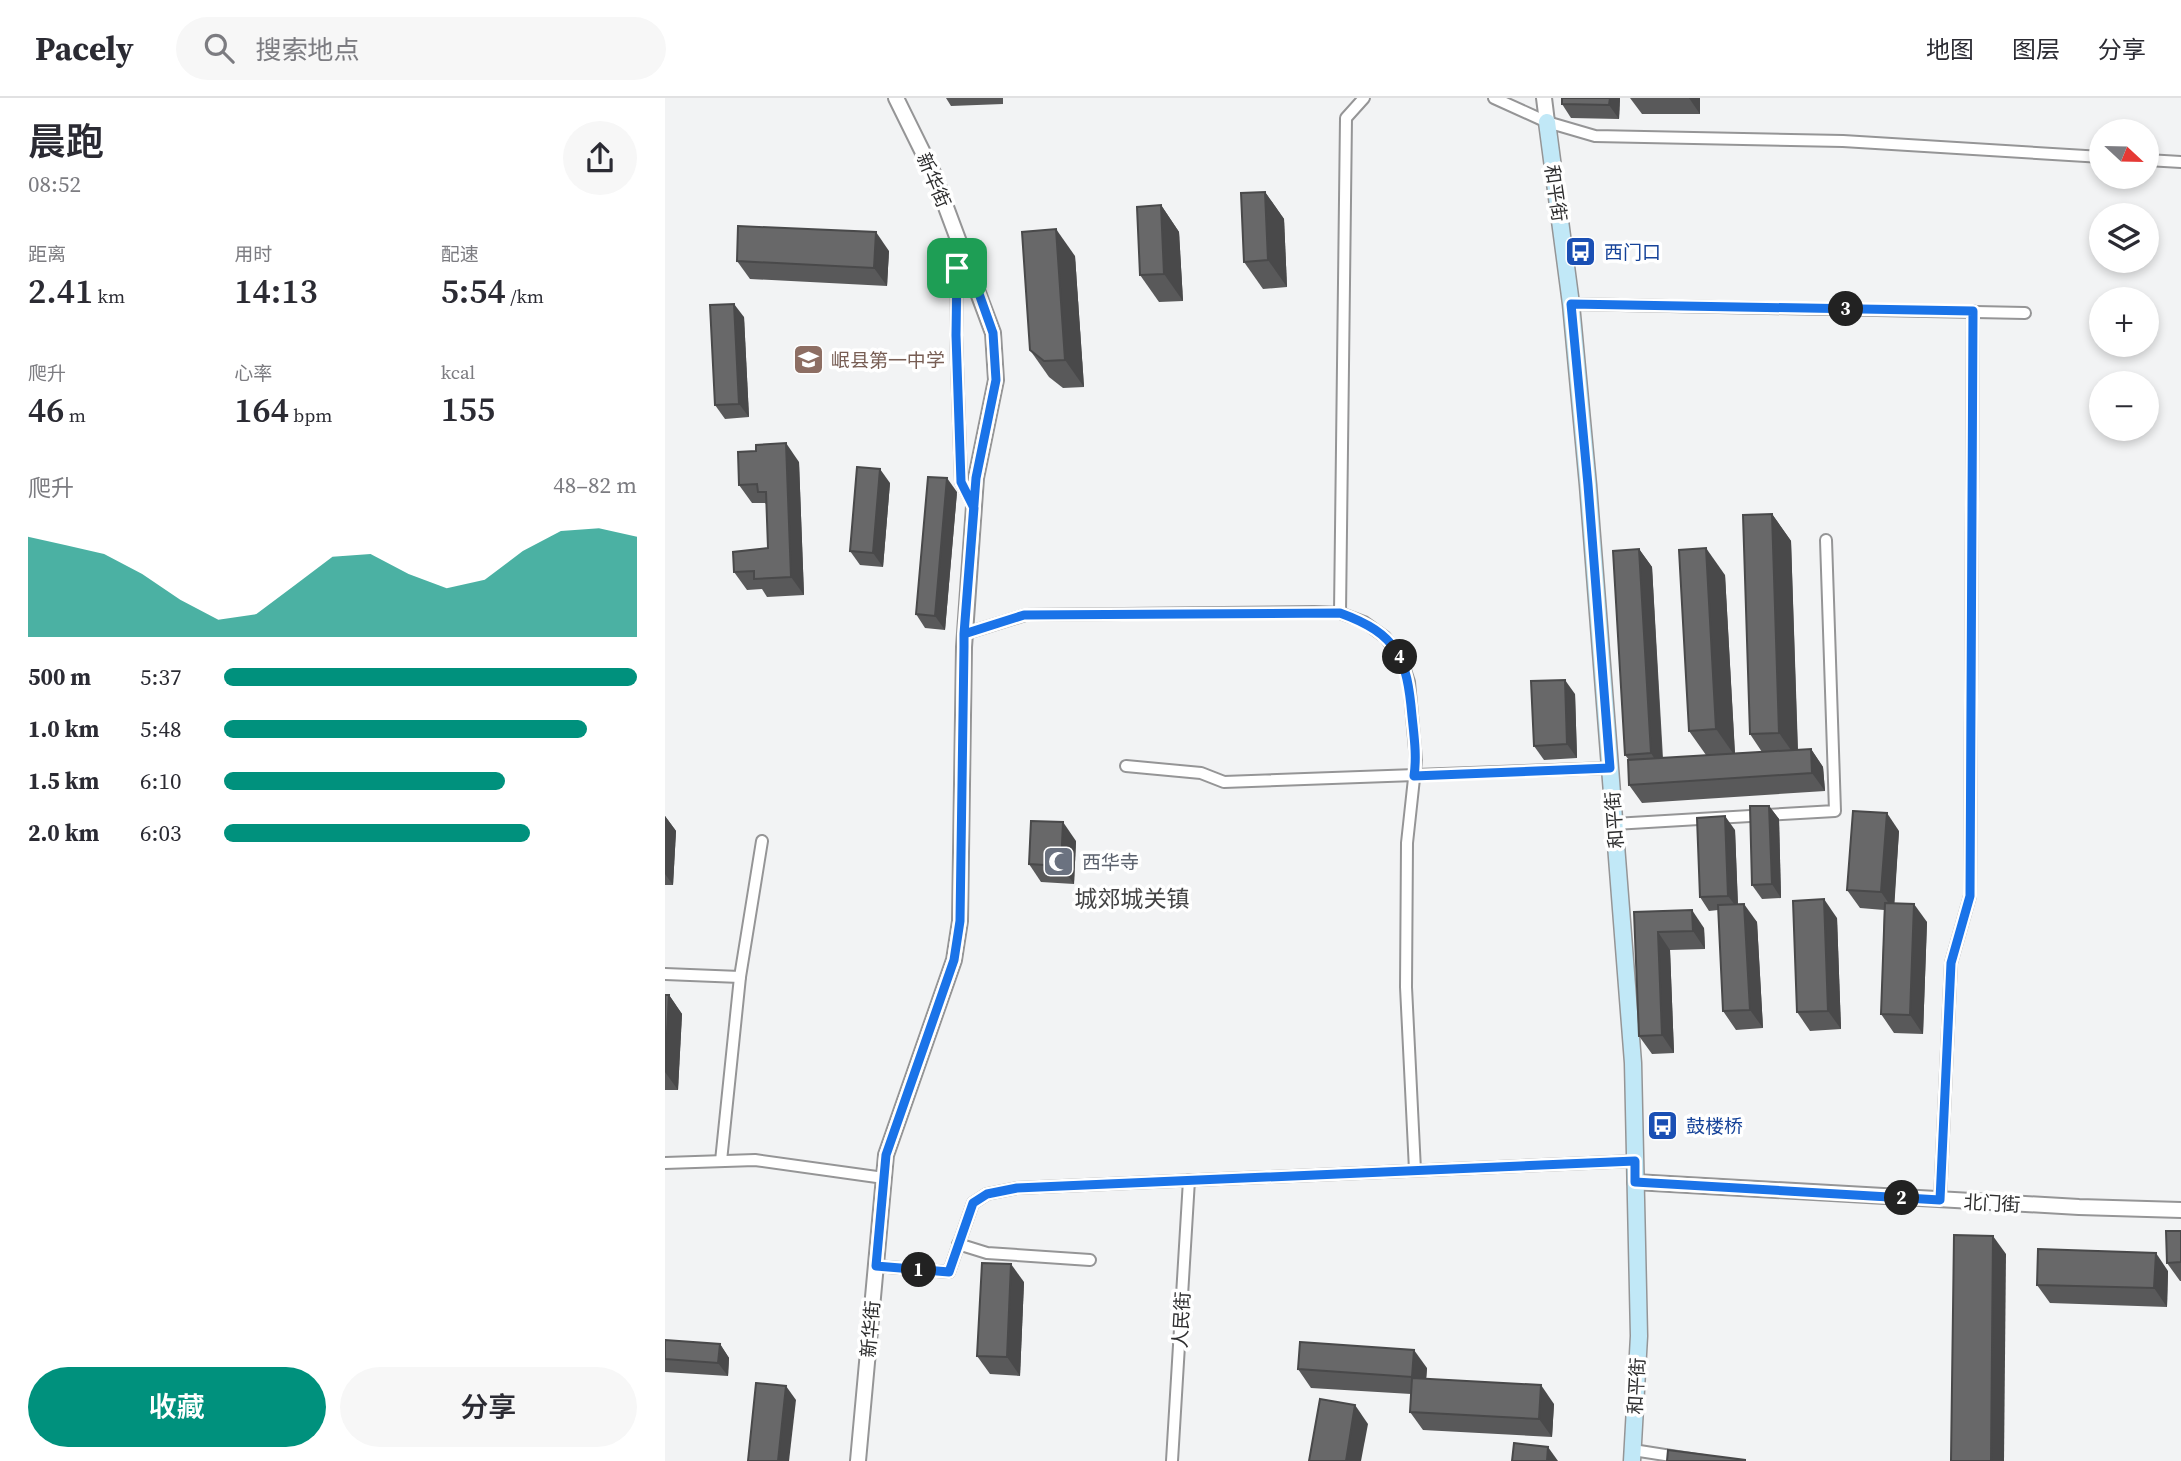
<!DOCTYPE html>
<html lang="zh">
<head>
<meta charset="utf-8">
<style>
	body { margin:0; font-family:"Source Serif 4","Noto Sans SC",serif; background:#f7f7f7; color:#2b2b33; height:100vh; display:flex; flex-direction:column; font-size:26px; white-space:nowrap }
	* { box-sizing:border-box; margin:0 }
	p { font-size:23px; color:#7c7c81 }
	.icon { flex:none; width:38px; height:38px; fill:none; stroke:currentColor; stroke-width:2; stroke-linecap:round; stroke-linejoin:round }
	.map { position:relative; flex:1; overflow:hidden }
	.details { display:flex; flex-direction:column; background:#fff; width:665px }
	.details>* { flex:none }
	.needle { width:46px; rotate:112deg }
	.tools { position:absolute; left:1424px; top:21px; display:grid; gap:14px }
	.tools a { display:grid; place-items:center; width:70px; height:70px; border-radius:50%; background:#fff; box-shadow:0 4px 10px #0003; font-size:35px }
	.pin { position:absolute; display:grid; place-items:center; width:60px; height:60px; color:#fff; margin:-30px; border-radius:14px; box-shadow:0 4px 10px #0006 }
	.km { position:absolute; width:35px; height:35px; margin:-18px; border-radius:50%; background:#222; color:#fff; font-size:19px; line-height:35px; text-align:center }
	.round { display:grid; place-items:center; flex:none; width:74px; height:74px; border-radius:37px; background:#f7f7f7 }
	.head { display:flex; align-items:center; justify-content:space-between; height:119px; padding:0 28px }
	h1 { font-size:38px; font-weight:600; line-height:52px }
	.stats { display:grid; grid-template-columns:repeat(3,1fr); gap:10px; height:119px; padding:7px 28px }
	.stats div { display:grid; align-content:center }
	.stats b { font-size:35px; font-weight:600 }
	.stats small { font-size:19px; font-weight:400 }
	.stats p { font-size:19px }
	.chart { height:196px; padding:14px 28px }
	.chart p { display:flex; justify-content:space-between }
	.chart svg { width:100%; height:126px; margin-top:7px; fill:#00917d; opacity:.7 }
	.action { display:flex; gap:14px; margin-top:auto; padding:14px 28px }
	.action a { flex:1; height:80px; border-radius:42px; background:#00917d; color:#fff; font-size:28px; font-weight:600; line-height:80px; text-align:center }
	.action a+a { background:#f7f7f7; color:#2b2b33 }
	ul { padding:0 28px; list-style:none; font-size:23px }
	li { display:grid; grid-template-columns:112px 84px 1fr; align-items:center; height:52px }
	li i { height:18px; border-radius:9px; background:#00917d }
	header { display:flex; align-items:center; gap:42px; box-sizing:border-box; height:98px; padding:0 35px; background:#fff; border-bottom:2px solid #e1e1e2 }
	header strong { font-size:33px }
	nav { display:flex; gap:38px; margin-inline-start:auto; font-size:24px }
	.search { width:490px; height:63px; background:#f7f7f7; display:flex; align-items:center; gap:18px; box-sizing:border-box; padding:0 24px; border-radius:38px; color:#7c7c81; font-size:26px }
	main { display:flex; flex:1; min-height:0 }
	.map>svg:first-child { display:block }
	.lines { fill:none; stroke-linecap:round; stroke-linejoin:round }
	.minor-casing { stroke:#959596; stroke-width:14 }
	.tertiary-casing { stroke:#959596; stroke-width:18 }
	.secondary-casing { stroke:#959596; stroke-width:19 }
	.minor { stroke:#fff; stroke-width:10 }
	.tertiary { stroke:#fff; stroke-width:14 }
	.secondary { stroke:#c1e8f7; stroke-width:16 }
	.wall { fill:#59595a }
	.shaded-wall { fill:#49494a }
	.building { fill:#686869; stroke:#49494a; stroke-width:2 }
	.route-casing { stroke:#fff; stroke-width:14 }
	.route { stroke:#1a73e8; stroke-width:9 }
	.labels { text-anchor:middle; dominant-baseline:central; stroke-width:7; stroke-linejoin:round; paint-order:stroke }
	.street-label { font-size:19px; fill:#2e2e2f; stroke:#fff }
	.transit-label { font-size:19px; fill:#164399; stroke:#fff; text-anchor:start }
	.education-label { font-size:19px; fill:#785e54; stroke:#fff; text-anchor:start }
	.worship-label { font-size:19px; fill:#5b616d; stroke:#fff; text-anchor:start }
	.quarter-label { font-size:23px; fill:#434344; stroke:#fff }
</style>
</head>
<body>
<header>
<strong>Pacely</strong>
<div class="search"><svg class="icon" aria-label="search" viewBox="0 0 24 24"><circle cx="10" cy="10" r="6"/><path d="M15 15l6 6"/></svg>搜索地点</div>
<nav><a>地图</a><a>图层</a><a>分享</a></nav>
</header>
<main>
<section class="details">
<div class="head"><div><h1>晨跑</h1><p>08:52</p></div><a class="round"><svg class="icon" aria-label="share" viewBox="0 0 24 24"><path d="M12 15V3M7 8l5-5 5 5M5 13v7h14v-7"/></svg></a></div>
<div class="stats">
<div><p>距离</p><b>2.41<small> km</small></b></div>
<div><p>用时</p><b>14:13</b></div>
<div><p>配速</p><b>5:54<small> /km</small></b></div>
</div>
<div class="stats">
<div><p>爬升</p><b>46<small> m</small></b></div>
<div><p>心率</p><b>164<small> bpm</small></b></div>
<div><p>kcal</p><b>155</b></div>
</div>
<div class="chart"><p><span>爬升</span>48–82 m</p>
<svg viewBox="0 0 160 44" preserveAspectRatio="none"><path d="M0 44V9L10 12L20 15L30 22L40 31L50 38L60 36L70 26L80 16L90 15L100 22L110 27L120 24L130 14L140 7L150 6L160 9V44z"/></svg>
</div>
<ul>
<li><b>500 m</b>5:37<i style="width:100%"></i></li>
<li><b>1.0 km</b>5:48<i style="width:88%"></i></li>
<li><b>1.5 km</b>6:10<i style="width:68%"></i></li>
<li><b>2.0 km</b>6:03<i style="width:74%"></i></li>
</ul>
<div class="action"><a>收藏</a><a>分享</a></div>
</section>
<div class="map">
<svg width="1516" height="1363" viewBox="0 0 1516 1363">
	<rect width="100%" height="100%" fill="#f2f3f4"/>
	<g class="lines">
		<defs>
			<g id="minor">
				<path d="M 829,0 L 882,24 L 930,38 L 1178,43 L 1437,59"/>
				<path d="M 1482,62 L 1516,64"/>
				<path d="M 296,150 L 292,170 L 291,237 L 296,384 L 308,407"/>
				<path d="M 906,206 L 1360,215"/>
				<path d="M 675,515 L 681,20 L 699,0"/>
				<path d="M 299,536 L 360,517 L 649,514 L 675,515 L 699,524 L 720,539 L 736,560 L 744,584 L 751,662 L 742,745 L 741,889 L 750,1072"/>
				<path d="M 461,668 L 536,675 L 559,684 L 945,670"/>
				<path d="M 949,726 L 1170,713 L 1161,442"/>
				<path d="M 0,876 L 75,879"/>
				<path d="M 56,1063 L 75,879 L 97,743"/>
				<path d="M 0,1065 L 90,1062 L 219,1080"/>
				<path d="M 1275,1102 L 1286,865 L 1305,798 L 1308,213"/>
				<path d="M 293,1146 L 322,1155 L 425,1162"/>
				<path d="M 211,1168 L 284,1174 L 308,1105 L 322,1096 L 352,1090 L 970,1063"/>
				<path d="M 968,1352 L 1038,1363"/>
				<path d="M 507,1363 L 524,1082"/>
			</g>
			<g id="tertiary">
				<path d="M 879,0 L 882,24"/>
				<path d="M 970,1084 L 1414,1109 L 1516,1112"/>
				<path d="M 193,1363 L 221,1057 L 289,862 L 295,823 L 299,549 L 311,380 L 331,282 L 328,235 L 269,77 L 231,0"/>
			</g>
			<path id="secondary" d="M 882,24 L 906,206 L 923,387 L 968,965 L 974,1238 L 967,1363"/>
		</defs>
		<use href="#minor" class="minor-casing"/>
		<use href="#tertiary" class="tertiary-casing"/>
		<use href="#secondary" class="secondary-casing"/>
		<use href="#minor" class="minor"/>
		<use href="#tertiary" class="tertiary"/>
		<use href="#secondary" class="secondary"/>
	</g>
	<g class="wall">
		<path d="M 281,0 L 338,0 L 338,6 L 286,8 Z"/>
		<path d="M 955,0 L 954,21 L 906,20 L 897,6 Z"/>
		<path d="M 965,0 L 1035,0 L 1035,16 L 977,16 Z"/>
		<path d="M 600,94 L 619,121 L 622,189 L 598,191 L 579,164 Z"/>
		<path d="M 496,107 L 514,134 L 518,203 L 494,204 L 475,177 Z"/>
		<path d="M 224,153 L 222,188 L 85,181 L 72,163 Z"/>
		<path d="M 410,158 L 419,289 L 398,290 L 384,279 L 365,252 Z"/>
		<path d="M 79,219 L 84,319 L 60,321 L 50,307 Z"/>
		<path d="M 134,364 L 139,497 L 102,499 L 97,491 L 82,492 L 69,474 L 103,450 L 102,407 L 100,405 L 87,405 L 74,387 Z"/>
		<path d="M 225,385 L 218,469 L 195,467 L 185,453 Z"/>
		<path d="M 292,394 L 280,532 L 260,530 L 251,516 Z"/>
		<path d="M 1107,416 L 1126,443 L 1133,652 L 1146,651 L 1158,669 L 1160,693 L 977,705 L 964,687 L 964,662 L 960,657 L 974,451 L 987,469 L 998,660 L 1041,657 L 1024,633 L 1060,477 L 1070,655 L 1097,654 L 1085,636 Z"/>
		<path d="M 910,596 L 912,660 L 879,662 L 869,648 Z"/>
		<path d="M 1104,708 L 1114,721 L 1116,800 L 1097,801 L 1087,787 Z"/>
		<path d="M 0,718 L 11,733 L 8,787 L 0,787 Z"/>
		<path d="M 1070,732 L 1073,806 L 1092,824 L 1098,930 L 1071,932 L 1058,913 L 1053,812 L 1044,813 L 1035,799 Z"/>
		<path d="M 1234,733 L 1229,805 L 1262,824 L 1258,936 L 1229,935 L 1216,916 L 1219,812 L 1195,810 L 1182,792 Z"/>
		<path d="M 411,743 L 409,786 L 376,784 L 364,766 Z"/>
		<path d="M 969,814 L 1039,830 L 1040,851 L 1005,852 L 1009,955 L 987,956 L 974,938 Z"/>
		<path d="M 1172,820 L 1176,931 L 1145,933 L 1132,914 Z"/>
		<path d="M 0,897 L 4,897 L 17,916 L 13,992 L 0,992 Z"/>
		<path d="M 1516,1133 L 1516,1183 L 1515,1183 L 1502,1165 Z"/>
		<path d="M 1503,1173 L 1502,1209 L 1385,1205 L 1372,1187 Z"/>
		<path d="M 359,1184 L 355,1278 L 325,1276 L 312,1258 Z"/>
		<path d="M 0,1242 L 55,1246 L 64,1260 L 63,1278 L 0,1274 Z"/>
		<path d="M 762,1270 L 761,1281 L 889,1306 L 887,1339 L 758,1332 L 745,1314 L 746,1296 L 646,1290 L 633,1271 Z"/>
	</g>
	<g class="shaded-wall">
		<path d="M 945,0 L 955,0 L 954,21 L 944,7 Z"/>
		<path d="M 1024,0 L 1035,0 L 1035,16 Z"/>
		<path d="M 600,94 L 619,121 L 622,189 L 603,162 Z"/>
		<path d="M 496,107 L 514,134 L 518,203 L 499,176 Z"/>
		<path d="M 391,131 L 410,158 L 419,289 L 400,262 Z"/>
		<path d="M 211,134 L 224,153 L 222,188 L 209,170 Z"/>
		<path d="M 69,206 L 79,219 L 84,319 L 74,306 Z"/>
		<path d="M 121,345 L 134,364 L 139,497 L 126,479 Z"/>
		<path d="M 215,371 L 225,385 L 218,469 L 208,455 Z"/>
		<path d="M 282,380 L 292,394 L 280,532 L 270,518 Z"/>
		<path d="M 1107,416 L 1126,443 L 1133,662 L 1114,635 Z"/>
		<path d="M 1041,450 L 1060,477 L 1070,658 L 1051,631 Z"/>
		<path d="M 974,451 L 987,469 L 998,674 L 986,655 Z"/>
		<path d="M 900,582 L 910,596 L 912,660 L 902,646 Z"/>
		<path d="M 1146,651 L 1158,669 L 1160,693 L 1147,675 Z"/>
		<path d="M 1104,708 L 1114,721 L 1116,800 L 1107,786 Z"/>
		<path d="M 1222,715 L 1234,733 L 1229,813 L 1216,794 Z"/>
		<path d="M 0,718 L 11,733 L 8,787 L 0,776 Z"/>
		<path d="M 1060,718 L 1070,732 L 1073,811 L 1063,798 Z"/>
		<path d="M 398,724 L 411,743 L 409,786 L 396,768 Z"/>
		<path d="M 1159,801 L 1172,820 L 1176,931 L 1163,913 Z"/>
		<path d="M 1079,806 L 1092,824 L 1098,930 L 1085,912 Z"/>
		<path d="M 1249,806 L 1262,824 L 1258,936 L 1245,917 Z"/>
		<path d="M 1027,812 L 1039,830 L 1040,851 L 1028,833 Z"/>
		<path d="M 993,834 L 1005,852 L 1009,955 L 997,937 Z"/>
		<path d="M 4,897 L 17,916 L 13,992 L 0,974 Z"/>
		<path d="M 1328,1138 L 1341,1156 L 1339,1363 L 1326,1363 Z"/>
		<path d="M 1491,1155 L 1503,1173 L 1502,1209 L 1489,1190 Z"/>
		<path d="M 346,1166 L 359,1184 L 355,1278 L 342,1259 Z"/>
		<path d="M 55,1246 L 64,1260 L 63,1278 L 53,1265 Z"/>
		<path d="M 749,1252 L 762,1270 L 760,1297 L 747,1279 Z"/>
		<path d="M 876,1287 L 889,1306 L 887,1339 L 874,1321 Z"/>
		<path d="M 121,1288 L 131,1302 L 124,1363 L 113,1363 Z"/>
		<path d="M 690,1307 L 703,1326 L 696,1363 L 681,1363 Z"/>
		<path d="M 883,1349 L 893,1363 L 882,1363 Z"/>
	</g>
	<g class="building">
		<path d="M 897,0 L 945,0 L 944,7 L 897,6 Z"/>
		<path d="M 600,94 L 603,162 L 579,164 L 576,95 Z"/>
		<path d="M 496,107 L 499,176 L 475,177 L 472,109 Z"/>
		<path d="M 73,128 L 211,134 L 209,170 L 72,163 Z"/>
		<path d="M 391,131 L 400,262 L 379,263 L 365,252 L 357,134 Z"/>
		<path d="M 69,206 L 74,306 L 50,307 L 45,207 Z"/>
		<path d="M 121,345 L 126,479 L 89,481 L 89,473 L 69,474 L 68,454 L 103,450 L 101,394 L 93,394 L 92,386 L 74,387 L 73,354 L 91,353 L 91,347 Z"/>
		<path d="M 192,369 L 215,371 L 208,455 L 185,453 Z"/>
		<path d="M 263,379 L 282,380 L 270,518 L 251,516 Z"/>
		<path d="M 1107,416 L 1114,635 L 1085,636 L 1078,417 Z"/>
		<path d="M 1041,450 L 1051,631 L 1024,633 L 1014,452 Z"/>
		<path d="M 974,451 L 986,655 L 960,657 L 948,453 Z"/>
		<path d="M 900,582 L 902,646 L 869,648 L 866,583 Z"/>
		<path d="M 1146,651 L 1147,675 L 964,687 L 963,662 Z"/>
		<path d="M 1085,708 L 1104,708 L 1107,786 L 1087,787 Z"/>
		<path d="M 1188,713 L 1222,715 L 1216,794 L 1182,792 Z"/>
		<path d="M 1060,718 L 1063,798 L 1035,799 L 1032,720 Z"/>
		<path d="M 366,723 L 398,724 L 396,768 L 364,766 Z"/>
		<path d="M 1159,801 L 1163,913 L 1132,914 L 1128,803 Z"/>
		<path d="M 1220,805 L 1249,806 L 1245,917 L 1216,916 Z"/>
		<path d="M 1079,806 L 1085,912 L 1058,913 L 1053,807 Z"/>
		<path d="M 1027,812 L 1028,833 L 993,834 L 997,937 L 974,938 L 969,814 Z"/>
		<path d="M 0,897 L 4,897 L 0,974 Z"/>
		<path d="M 1501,1133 L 1516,1133 L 1516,1164 L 1502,1165 Z"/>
		<path d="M 1289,1137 L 1328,1138 L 1326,1363 L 1286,1363 Z"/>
		<path d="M 1373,1151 L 1491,1155 L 1489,1190 L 1372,1187 Z"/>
		<path d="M 317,1165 L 346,1166 L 342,1259 L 312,1258 Z"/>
		<path d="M 0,1242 L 55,1246 L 53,1265 L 0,1261 Z"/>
		<path d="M 635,1244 L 749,1252 L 747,1279 L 633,1271 Z"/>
		<path d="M 747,1280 L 876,1287 L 874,1321 L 745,1314 Z"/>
		<path d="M 91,1285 L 121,1288 L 113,1363 L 83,1363 Z"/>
		<path d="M 655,1301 L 690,1307 L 681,1363 L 644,1363 Z"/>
		<path d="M 849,1345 L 883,1349 L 882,1363 L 847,1363 Z"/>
		<path d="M 1003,1352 L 1080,1362 L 1080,1363 L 1002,1363 Z"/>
	</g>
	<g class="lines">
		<defs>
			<path id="route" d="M 292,170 L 291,237 L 296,384 L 309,410 L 299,536 L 299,549 L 295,823 L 289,862 L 221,1057 L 211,1168 L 284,1174 L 308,1105 L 322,1096 L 352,1090 L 970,1063 L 970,1084 L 1275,1102 L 1286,865 L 1305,798 L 1308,213 L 906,206 L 923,387 L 945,670 L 749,678 C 752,658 749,638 747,618 C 742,560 733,536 675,515 L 359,517 L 299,536 L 311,380 L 331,282 L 328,235 L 297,148 L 292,170"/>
		</defs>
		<use href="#route" class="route-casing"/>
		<use href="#route" class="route"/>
	</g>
	<defs>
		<symbol id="bus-square" viewBox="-11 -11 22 22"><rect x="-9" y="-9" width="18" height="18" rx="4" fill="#1a4fb4" stroke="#fff"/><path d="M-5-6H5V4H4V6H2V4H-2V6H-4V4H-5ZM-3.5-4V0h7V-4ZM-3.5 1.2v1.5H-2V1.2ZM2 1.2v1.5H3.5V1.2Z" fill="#fff"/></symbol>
		<symbol id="school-square" viewBox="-11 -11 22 22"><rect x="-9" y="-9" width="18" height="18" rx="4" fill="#8d6e63" stroke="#fff"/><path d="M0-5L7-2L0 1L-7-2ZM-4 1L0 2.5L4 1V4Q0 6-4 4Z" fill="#fff"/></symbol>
		<symbol id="mosque-square" viewBox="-11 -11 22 22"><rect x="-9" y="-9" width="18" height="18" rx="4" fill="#6b7280" stroke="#fff"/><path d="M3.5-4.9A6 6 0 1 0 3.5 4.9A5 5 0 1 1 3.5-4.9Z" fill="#fff"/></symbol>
	</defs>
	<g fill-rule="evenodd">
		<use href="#bus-square" x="898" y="136" width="35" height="35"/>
		<use href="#school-square" x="126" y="244" width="35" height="35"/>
		<use href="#mosque-square" x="376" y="746" width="35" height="35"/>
		<use href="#bus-square" x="980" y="1010" width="35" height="35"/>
	</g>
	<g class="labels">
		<g class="street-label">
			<text transform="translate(269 82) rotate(67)">新华街</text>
			<text transform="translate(891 95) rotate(82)">和平街</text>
			<text transform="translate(949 722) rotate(-94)">和平街</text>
			<text transform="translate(1327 1105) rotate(3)">北门街</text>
			<text transform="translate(516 1222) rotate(-87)">人民街</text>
			<text transform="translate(205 1231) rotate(-85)">新华街</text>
			<text transform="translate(971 1288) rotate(-87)">和平街</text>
		</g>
		<g class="transit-label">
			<text x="939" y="154">西门口</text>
			<text x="1021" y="1028">鼓楼桥</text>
		</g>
		<g class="education-label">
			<text x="166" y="262">岷县第一中学</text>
		</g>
		<g class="worship-label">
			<text x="417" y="764">西华寺</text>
		</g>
		<g class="quarter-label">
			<text x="467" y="801">城郊城关镇</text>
		</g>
	</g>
</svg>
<div class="tools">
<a><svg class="needle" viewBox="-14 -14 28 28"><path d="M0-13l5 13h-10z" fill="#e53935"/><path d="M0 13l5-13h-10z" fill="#7c7c81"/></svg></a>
<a><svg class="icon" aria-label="layers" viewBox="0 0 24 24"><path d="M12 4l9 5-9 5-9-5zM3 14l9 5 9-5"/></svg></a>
<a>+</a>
<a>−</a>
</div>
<div class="pin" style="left:292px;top:170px;background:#1e9e55"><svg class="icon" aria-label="arrive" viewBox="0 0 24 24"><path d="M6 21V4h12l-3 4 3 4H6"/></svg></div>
<b class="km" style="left:254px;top:1172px">1</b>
<b class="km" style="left:1237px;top:1100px">2</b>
<b class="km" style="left:1181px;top:211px">3</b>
<b class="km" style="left:735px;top:559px">4</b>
</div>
</main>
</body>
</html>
